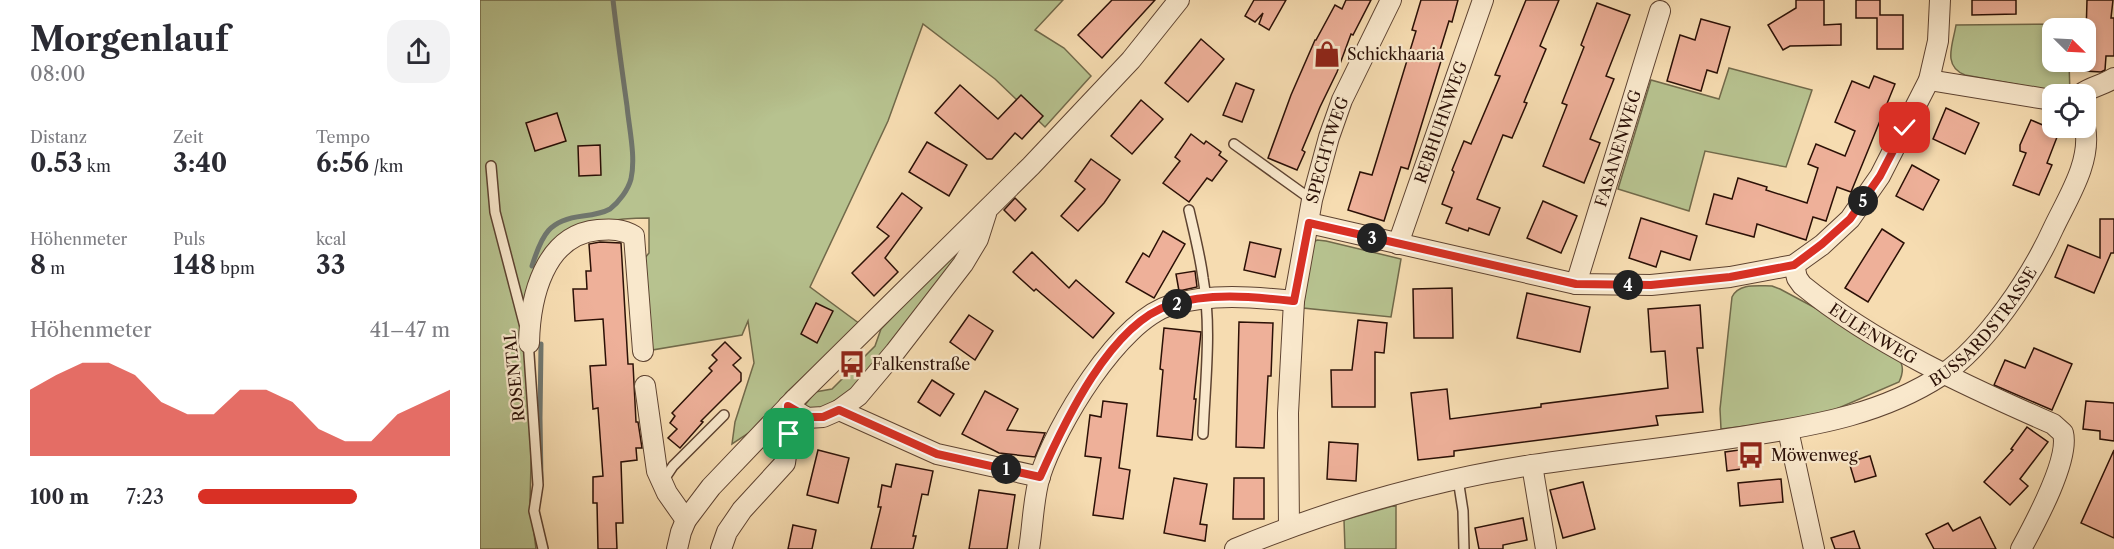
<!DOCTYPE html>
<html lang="de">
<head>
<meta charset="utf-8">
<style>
	body { margin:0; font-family:"Libre Caslon Text",serif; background:#f2f2f3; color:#2b2b33; height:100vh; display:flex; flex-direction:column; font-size:22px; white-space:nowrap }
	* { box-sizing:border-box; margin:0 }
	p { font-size:20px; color:#7c7c81 }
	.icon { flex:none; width:33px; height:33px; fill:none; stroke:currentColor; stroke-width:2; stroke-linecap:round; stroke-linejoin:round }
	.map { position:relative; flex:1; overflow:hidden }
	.details { display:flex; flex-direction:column; background:#fff; width:480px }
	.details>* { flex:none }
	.needle { width:39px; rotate:114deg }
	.tools { position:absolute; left:1562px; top:18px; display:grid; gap:12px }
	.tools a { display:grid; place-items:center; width:54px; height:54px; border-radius:12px; background:#fff; box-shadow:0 3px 9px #0003; font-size:30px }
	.pin { position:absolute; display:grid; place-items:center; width:51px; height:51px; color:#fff; margin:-26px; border-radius:12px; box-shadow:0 3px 9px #0006 }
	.km { position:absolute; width:30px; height:30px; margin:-15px; border-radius:50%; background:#222; color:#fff; font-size:16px; line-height:30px; text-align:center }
	.round { display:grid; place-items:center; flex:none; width:63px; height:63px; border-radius:18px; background:#f2f2f3 }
	.overview { display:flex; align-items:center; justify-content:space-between; height:102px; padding:0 30px }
	h1 { font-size:33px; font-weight:800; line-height:45px }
	.figures { display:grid; grid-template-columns:repeat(3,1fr); gap:9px; height:102px; padding:6px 30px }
	.figures div { display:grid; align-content:center }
	.figures b { font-size:26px; font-weight:800 }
	.figures small { font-size:16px; font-weight:400 }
	.figures p { font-size:16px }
	.chart { height:168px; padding:12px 30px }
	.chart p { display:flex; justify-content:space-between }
	.chart svg { width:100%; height:108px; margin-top:6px; fill:#d93025; opacity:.7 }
	ul { padding:0 30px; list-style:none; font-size:20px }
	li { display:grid; grid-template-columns:96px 72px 1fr; align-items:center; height:45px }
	li i { height:15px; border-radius:8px; background:#d93025 }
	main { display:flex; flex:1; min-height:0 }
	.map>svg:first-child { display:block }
	.green { fill:#b7c28f; stroke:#71694a; stroke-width:1.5 }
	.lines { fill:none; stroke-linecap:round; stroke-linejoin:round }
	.stream { stroke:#70766e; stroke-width:5 }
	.building { fill:#eeb099; stroke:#2b1006; stroke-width:1.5 }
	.service-casing { stroke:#5e4331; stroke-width:12 }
	.minor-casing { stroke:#5e4331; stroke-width:22 }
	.service { stroke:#f9e8cc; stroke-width:9 }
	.minor { stroke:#f9e8cc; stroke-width:20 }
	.route-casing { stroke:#fff; stroke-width:12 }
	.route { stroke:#d93025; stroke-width:8 }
	.labels { text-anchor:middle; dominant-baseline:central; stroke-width:4.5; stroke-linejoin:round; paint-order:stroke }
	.poi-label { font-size:16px; fill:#2b1006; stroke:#f9e8cc; text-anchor:start }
	.street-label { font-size:16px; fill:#2b1006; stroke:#f9e8cc }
</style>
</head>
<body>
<main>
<section class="details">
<div class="overview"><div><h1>Morgenlauf</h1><p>08:00</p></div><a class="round"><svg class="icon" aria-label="share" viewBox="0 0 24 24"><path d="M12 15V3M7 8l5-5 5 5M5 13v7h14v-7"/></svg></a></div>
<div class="figures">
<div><p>Distanz</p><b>0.53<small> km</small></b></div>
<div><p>Zeit</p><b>3:40</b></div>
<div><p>Tempo</p><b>6:56<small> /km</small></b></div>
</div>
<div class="figures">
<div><p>Höhenmeter</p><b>8<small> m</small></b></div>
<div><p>Puls</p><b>148<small> bpm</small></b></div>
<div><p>kcal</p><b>33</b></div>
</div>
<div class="chart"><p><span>Höhenmeter</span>41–47 m</p>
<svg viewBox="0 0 160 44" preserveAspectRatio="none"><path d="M0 44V17L10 11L20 6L30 6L40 11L50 22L60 27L70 27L80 17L90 17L100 22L110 33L120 38L130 38L140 27L150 22L160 17V44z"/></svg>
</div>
<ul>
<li><b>100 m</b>7:23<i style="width:63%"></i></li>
</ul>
</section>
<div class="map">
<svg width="1634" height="549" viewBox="0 0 1634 549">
	<rect width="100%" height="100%" fill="#f6dcb1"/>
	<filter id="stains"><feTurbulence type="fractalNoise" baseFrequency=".00333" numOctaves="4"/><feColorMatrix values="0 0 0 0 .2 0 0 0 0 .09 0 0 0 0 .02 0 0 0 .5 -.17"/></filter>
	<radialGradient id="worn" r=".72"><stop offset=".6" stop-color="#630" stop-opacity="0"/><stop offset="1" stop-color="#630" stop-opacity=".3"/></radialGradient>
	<g class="green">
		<path d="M 0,0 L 583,0 L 555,30 L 584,48 L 611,76 L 565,127 L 515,79 L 443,24 L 408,121 L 330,287 L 380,324 L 306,393 L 287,421 L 252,444 L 255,422 L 274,363 L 268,321 L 262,335 L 166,351 L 164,259 L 169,253 L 169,218 C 140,218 110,221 83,235 L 43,341 L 52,429 L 50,501 L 56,549 L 0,549 Z"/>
		<path d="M 1590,24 L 1590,28 L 1572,28 L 1572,62 L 1589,62 L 1590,94 L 1485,75 C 1462,66 1473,44 1476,25 Z"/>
		<path d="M 1249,68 L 1332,90 L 1306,167 L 1225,151 L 1209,211 L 1138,189 L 1171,80 L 1239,99 Z"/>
		<path d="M 491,236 L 470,274 L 357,407 L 329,409 L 325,405 L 335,392 L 352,389 L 395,346 L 401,329 Z"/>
		<path d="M 837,240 L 846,241 L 921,259 L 911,317 L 823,308 L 831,251 L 832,244 Z"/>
		<path d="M 1292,286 L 1300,289 L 1341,311 L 1418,358 C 1424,365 1423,374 1419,382 L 1354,410 L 1316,420 L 1241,429 L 1240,409 L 1252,297 C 1259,283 1277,286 1292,286 Z"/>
		<path d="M 916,505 L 916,549 L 865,549 L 864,520 Z"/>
	</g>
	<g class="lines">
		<g class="stream">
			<path d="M 52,266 C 62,234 69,220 103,216 C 111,215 123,213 130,209 C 139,202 148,190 151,179 C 156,157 149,128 147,106 C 142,70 137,35 133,0"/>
			<path d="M 61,344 L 60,418 L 61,481"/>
		</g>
	</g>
	<g class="building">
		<path d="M 632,0 L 675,0 L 622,58 L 598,35 Z"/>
		<path d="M 774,0 L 806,0 L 789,30 L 779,24 L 783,13 L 775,22 L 765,16 Z"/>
		<path d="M 866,0 L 891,0 L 873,35 L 871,34 L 857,72 L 840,107 L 822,150 L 825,152 L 817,170 L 788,158 L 811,95 L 835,40 L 836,40 L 855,5 L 862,9 Z"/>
		<path d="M 941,0 L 978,0 L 972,22 L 969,21 L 957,60 L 961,61 L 928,169 L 921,167 L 904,221 L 868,210 L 880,172 L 892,175 L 936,31 L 932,30 Z"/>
		<path d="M 1046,0 L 1079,0 L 1060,46 L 1066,49 L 1044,102 L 1047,103 L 1032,138 L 1023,135 L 997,199 L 1020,208 L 1009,235 L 989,228 L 988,231 L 966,223 L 972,208 L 962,204 L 974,172 L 972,170 L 984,141 L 991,144 L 1020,76 L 1015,75 Z"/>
		<path d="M 1316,0 L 1344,0 L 1344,25 L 1361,24 L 1361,45 L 1310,46 L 1303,50 L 1288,25 L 1316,8 Z"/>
		<path d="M 1376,0 L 1400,0 L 1400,15 L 1423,15 L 1423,49 L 1397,49 L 1397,18 L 1376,18 Z"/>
		<path d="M 1492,0 L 1536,0 L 1536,14 L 1492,15 Z"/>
		<path d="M 1607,0 L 1633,0 L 1631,18 L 1634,18 L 1634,56 L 1626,56 L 1625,70 L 1621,72 L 1605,71 Z"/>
		<path d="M 1117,3 L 1150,15 L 1126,76 L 1134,79 L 1110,139 L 1120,143 L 1104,183 L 1063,166 L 1087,105 L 1082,103 L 1104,47 L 1101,45 Z"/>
		<path d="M 1221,19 L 1250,27 L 1237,73 L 1227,70 L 1221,91 L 1187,81 L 1200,35 L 1215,40 Z"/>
		<path d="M 721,39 L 744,59 L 708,102 L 685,83 Z"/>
		<path d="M 1394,76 L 1415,84 L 1371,192 L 1357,187 L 1346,221 L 1333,217 L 1326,240 L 1277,224 L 1274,237 L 1226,224 L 1234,194 L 1252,199 L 1258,178 L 1287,187 L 1286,190 L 1327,203 L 1338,168 L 1328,164 L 1336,144 L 1365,156 L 1375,131 L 1355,122 L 1372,81 L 1389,88 Z"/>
		<path d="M 756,83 L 774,90 L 762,122 L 743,115 Z"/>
		<path d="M 480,85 L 518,119 L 541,95 L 563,116 L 542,139 L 535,133 L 512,159 L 507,159 L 455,113 Z"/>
		<path d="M 661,100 L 683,119 L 652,154 L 631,136 Z"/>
		<path d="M 1466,108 L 1499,123 L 1485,154 L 1453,139 Z"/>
		<path d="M 77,113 L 86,141 L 55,151 L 46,123 Z"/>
		<path d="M 1551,120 L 1579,132 L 1567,163 L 1572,165 L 1559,195 L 1533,185 L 1546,153 L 1540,151 L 1540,145 Z"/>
		<path d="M 711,134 L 724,144 L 726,141 L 741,152 L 739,155 L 747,161 L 732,181 L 727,178 L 709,202 L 683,183 L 700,161 L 695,157 Z"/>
		<path d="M 447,142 L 487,165 L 469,196 L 429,172 Z"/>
		<path d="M 120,145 L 121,175 L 99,176 L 98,146 Z"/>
		<path d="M 611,159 L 640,180 L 624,203 L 598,231 L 581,216 L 605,189 L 595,181 Z"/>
		<path d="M 1432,165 L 1459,180 L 1443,210 L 1416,196 Z"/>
		<path d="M 422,193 L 442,208 L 405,258 L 418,272 L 394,296 L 372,273 L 409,236 L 397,227 Z"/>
		<path d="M 535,198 L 546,209 L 535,221 L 524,210 Z"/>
		<path d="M 1063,201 L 1097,216 L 1081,253 L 1047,238 Z"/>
		<path d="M 1161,218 L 1217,236 L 1210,260 L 1181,251 L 1176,267 L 1149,258 Z"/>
		<path d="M 1620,219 L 1634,219 L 1634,253 L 1631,253 L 1614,293 L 1575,277 L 1588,245 L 1620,258 Z"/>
		<path d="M 1402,229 L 1424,243 L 1388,302 L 1365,288 Z"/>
		<path d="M 683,231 L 705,244 L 674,298 L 646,282 L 663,253 L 669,257 Z"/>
		<path d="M 120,242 L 141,243 L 148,364 L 153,364 L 156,422 L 158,422 L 162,448 L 156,448 L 157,460 L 141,462 L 143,523 L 136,523 L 137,549 L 118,549 L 117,503 L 113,503 L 113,477 L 123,476 L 118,408 L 113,409 L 110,366 L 126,365 L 123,319 L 95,321 L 93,289 L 107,289 L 106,271 L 111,271 L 109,244 Z"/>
		<path d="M 770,242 L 801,249 L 795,277 L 764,270 Z"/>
		<path d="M 552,252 L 589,288 L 596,280 L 634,313 L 613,338 L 556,289 L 554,291 L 533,272 Z"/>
		<path d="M 715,271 L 717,287 L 699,291 L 696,274 Z"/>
		<path d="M 972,288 L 973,338 L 934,338 L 933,289 Z"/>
		<path d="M 1047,293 L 1110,307 L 1100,352 L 1037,338 Z"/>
		<path d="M 336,303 L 353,311 L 337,343 L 321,334 Z"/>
		<path d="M 1220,305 L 1223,348 L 1217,348 L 1223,412 L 1176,416 L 1178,425 L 974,451 L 974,456 L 938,460 L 931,393 L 967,389 L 970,419 L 1061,407 L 1061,404 L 1188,388 L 1185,351 L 1171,352 L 1168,309 Z"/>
		<path d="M 489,315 L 513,331 L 495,360 L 470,342 Z"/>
		<path d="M 878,320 L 907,323 L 904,353 L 895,352 L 895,407 L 852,407 L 851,370 L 872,370 Z"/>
		<path d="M 759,322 L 793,323 L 791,376 L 788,376 L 784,448 L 756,447 Z"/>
		<path d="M 684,328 L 721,332 L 714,399 L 716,399 L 712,440 L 677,436 L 683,370 L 680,369 Z"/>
		<path d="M 245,342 L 261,358 L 253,365 L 261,373 L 261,381 L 221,421 L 223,422 L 200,448 L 188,438 L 197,429 L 190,423 L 195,416 L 192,413 L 232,371 L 229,368 L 237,360 L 232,355 Z"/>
		<path d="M 1554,348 L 1592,364 L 1572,410 L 1514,385 L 1525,360 L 1545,368 Z"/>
		<path d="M 452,380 L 474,394 L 460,416 L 438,402 Z"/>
		<path d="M 505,391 L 538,409 L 527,430 L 565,433 L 555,457 L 519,453 L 482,434 Z"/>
		<path d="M 623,401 L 647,404 L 639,468 L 650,470 L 643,519 L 613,515 L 621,458 L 605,456 L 610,415 L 621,417 Z"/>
		<path d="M 1606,401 L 1634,403 L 1634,441 L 1620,439 L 1620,431 L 1603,429 Z"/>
		<path d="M 1547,427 L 1568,442 L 1540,479 L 1548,486 L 1530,505 L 1504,482 L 1533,450 L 1531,449 Z"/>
		<path d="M 849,442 L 878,444 L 876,481 L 847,479 Z"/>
		<path d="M 338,450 L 369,458 L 358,503 L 327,495 Z"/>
		<path d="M 1259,450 L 1261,469 L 1247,471 L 1245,452 Z"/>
		<path d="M 1634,450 L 1634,538 L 1601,523 Z"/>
		<path d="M 1390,456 L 1396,476 L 1375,482 L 1369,462 Z"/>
		<path d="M 416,464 L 453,471 L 448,495 L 442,494 L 433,536 L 436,536 L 433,549 L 391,549 L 401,507 L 398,507 L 402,485 L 411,487 Z"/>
		<path d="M 694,478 L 727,484 L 720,524 L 727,525 L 725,541 L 684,533 Z"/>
		<path d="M 754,478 L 784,478 L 784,519 L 753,519 Z"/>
		<path d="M 1301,479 L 1303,502 L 1260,506 L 1258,483 Z"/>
		<path d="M 1103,482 L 1115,529 L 1083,538 L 1070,490 Z"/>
		<path d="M 499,490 L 535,495 L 527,549 L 489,549 Z"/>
		<path d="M 1500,517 L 1516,549 L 1454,549 L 1446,534 L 1468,523 L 1473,531 Z"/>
		<path d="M 1043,518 L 1047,540 L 1023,545 L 1023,549 L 999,549 L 995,528 Z"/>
		<path d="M 313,525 L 336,530 L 332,549 L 308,549 Z"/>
		<path d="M 1374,531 L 1380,549 L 1355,549 L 1351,538 Z"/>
	</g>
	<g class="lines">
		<defs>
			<g id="service">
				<path d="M 754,144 L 832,200"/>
				<path d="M 11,166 L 15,212 L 45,327"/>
				<path d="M 709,210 C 714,232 720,255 723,278 C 732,328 725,383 723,434"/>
				<path d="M 48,340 L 58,485 L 54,511 L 63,549"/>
				<path d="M 978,479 L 983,511 L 984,549"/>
				<path d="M 183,481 L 193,466 L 244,415"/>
			</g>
			<g id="minor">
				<path d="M 1449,80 L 1572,100"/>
				<path d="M 1601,94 C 1612,86 1624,85 1634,78"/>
				<path d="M 829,223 L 1096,284 L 1171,285 L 1250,277 L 1314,265 L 1342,245 L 1370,219 L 1400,176 L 1449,80 L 1458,41 L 1460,0"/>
				<path id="s1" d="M 918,244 L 1003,0"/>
				<path id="s2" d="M 1314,265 L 1317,278 L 1322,285 C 1396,345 1486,386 1573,424 L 1583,433 C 1590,460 1554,525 1541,549"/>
				<path id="s3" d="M 1096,284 L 1180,11"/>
				<path d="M 49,343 C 50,298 64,235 118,230 C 132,229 142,229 154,236 L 163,351"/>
				<path d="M 165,386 L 177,471 L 187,493 L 206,520"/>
				<path d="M 359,410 L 457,454 L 560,477"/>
				<path d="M 1308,430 L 1334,549"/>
				<path d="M 1052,465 L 1066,549"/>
				<path id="s4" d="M 809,527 L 808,413 L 814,301 L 832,200 L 849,137 L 862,100 L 911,0"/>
				<path d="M 197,549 L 201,532 L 206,520 L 231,487 L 316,398 L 551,166 L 651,60 L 699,0"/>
				<path d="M 241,549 L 247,532 L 262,510 L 305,463 L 309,434 L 308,406 L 327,418 L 343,417 L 359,410 L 378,396 L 415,352 L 483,264 L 498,239 L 506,214"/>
				<path d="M 549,549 C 553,526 553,498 560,476 C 576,426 638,321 691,305 C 730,293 774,297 814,301"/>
				<path id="s5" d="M 755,549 C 851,509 950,481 1052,465 C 1125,454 1199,447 1272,435 C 1338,425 1404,413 1462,375 C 1506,345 1551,277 1573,229 C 1587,199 1612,162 1605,127"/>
			</g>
		</defs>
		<use href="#service" class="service-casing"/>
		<use href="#minor" class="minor-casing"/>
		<use href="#service" class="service"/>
		<use href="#minor" class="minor"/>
	</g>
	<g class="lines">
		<defs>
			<path id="route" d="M 309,434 L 308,406 L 327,417 L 343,417 L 359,410 L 457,454 L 560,477 C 584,423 630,324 690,305 C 729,292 774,297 814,301 L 829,223 L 1096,284 L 1171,285 L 1250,277 L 1314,265 L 1342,244 L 1370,219 L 1400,176 L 1425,128"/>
		</defs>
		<use href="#route" class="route-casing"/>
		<use href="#route" class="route"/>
	</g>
	<defs>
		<symbol id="shop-bare" viewBox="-9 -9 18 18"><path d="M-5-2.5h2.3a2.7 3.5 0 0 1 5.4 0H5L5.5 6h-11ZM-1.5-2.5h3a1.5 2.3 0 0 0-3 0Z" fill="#8f2418" stroke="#f9e8cc" stroke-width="2.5" paint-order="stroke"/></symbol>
		<symbol id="bus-bare" viewBox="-9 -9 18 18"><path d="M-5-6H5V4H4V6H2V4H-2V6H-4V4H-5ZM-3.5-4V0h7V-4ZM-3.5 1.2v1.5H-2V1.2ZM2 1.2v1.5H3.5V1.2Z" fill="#8f2418" stroke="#f9e8cc" stroke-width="2.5" paint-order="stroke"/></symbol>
	</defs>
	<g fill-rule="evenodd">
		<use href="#shop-bare" x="828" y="35" width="38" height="38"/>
		<use href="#bus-bare" x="353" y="345" width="38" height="38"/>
		<use href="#bus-bare" x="1252" y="436" width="38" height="38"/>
	</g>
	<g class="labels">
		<g class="poi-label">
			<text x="867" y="54">Schickhaaria</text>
			<text x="392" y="364">Falkenstraße</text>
			<text x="1291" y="455">Möwenweg</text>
		</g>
		<g class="street-label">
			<text stroke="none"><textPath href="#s1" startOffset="129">REBHUHNWEG</textPath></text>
			<text stroke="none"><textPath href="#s3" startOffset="142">FASANENWEG</textPath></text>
			<text stroke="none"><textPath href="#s4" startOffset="381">SPECHTWEG</textPath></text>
			<text stroke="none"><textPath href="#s5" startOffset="796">BUSSARDSTRASSE</textPath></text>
			<text stroke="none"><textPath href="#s2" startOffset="108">EULENWEG</textPath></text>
			<text transform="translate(34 376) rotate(-96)">ROSENTAL</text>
		</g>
	</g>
	<rect width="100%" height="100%" filter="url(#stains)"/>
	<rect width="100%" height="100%" fill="url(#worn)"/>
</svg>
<div class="tools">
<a><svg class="needle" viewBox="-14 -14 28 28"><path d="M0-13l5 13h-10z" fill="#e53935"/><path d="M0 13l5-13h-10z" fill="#7c7c81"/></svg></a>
<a><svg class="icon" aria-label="locate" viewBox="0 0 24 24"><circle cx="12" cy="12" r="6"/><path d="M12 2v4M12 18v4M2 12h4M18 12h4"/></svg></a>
</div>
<div class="pin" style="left:309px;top:434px;background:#1e9e55"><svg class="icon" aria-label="arrive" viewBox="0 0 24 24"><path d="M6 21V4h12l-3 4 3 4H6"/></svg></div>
<div class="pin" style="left:1425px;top:128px;background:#d93025"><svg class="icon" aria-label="check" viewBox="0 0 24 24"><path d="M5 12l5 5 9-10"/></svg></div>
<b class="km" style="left:526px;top:469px">1</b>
<b class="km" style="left:697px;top:304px">2</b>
<b class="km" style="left:892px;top:238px">3</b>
<b class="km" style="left:1148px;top:285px">4</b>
<b class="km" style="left:1383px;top:201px">5</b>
</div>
</main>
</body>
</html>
